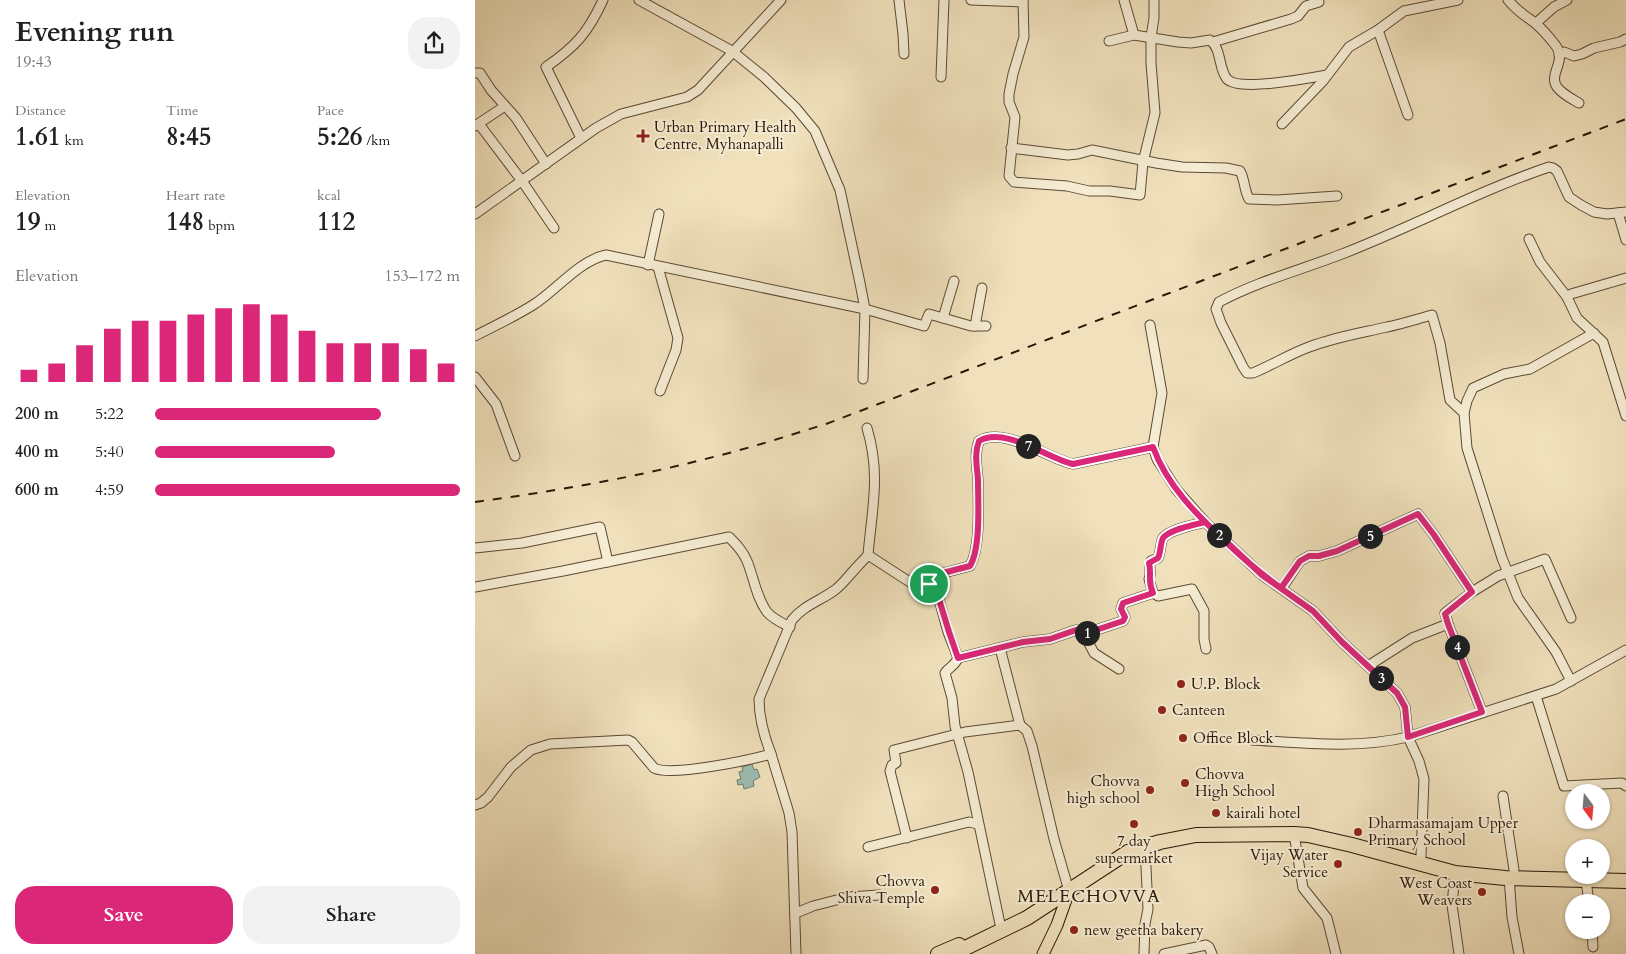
<!DOCTYPE html>
<html lang="en">
<head>
<meta charset="utf-8">
<style>
	body { margin:0; font-family:Cardo,serif; background:#f2f2f2; color:#202124; height:100vh; display:flex; flex-direction:column; font-size:19px; white-space:nowrap }
	* { box-sizing:border-box; margin:0 }
	p { font-size:16px; color:#757577 }
	.icon { flex:none; width:28px; height:28px; fill:none; stroke:currentColor; stroke-width:2; stroke-linecap:round; stroke-linejoin:round }
	.map { position:relative; flex:1; overflow:hidden }
	.panel { display:flex; flex-direction:column; background:#fff; width:475px }
	.panel>* { flex:none }
	.needle { width:32px; rotate:164deg }
	.tools { position:absolute; left:1090px; top:784px; display:grid; gap:10px }
	.tools a { display:grid; place-items:center; width:45px; height:45px; border-radius:50%; background:#fff; box-shadow:0 1px 4px #0004; font-size:25px }
	.pin { position:absolute; display:grid; place-items:center; width:42px; height:42px; color:#fff; margin:-21px; border:2px solid #fff; border-radius:50%; box-shadow:0 1px 5px #0007 }
	.km { position:absolute; width:25px; height:25px; margin:-12px; border-radius:50%; background:#222; color:#fff; font-size:14px; line-height:25px; text-align:center }
	.round { display:grid; place-items:center; flex:none; width:52px; height:52px; border-radius:20px; background:#f2f2f2 }
	.summary { display:flex; align-items:center; justify-content:space-between; height:85px; padding:0 15px }
	h1 { font-size:28px; font-weight:600; line-height:38px }
	.figures { display:grid; grid-template-columns:repeat(3,1fr); gap:8px; height:85px; padding:5px 15px }
	.figures div { display:grid; align-content:center }
	.figures b { font-size:25px; font-weight:600 }
	.figures small { font-size:14px; font-weight:400 }
	.figures p { font-size:14px }
	.chart { height:140px; padding:10px 15px }
	.chart p { display:flex; justify-content:space-between }
	.chart svg { width:100%; height:90px; margin-top:5px; stroke:#db2777; stroke-width:6 }
	.cta { display:flex; gap:10px; margin-top:auto; padding:10px 15px }
	.cta a { flex:1; height:58px; border-radius:20px; background:#db2777; color:#fff; font-size:20px; font-weight:600; line-height:58px; text-align:center }
	.cta a+a { background:#f2f2f2; color:#202124 }
	ul { padding:0 15px; list-style:none; font-size:16px }
	li { display:grid; grid-template-columns:80px 60px 1fr; align-items:center; height:38px }
	li i { height:12px; border-radius:6px; background:#db2777 }
	main { display:flex; flex:1; min-height:0 }
	.map>svg:first-child { display:block }
	.water { fill:#9abdb2; stroke:#6e7a6e }
	.lines { fill:none; stroke-linecap:round; stroke-linejoin:round }
	.minor-casing { stroke:#5c4934; stroke-width:11 }
	.major-casing { stroke:#2b1607; stroke-width:13 }
	.highway-casing { stroke:#2b1607; stroke-width:16 }
	.minor { stroke:#f5ecd3; stroke-width:9 }
	.major { stroke:#f0e1bc; stroke-width:11 }
	.highway { stroke:#f0e1bc; stroke-width:14 }
	.rail { stroke:#2b1607; stroke-width:2; stroke-dasharray:9 9; stroke-linecap:butt }
	.route-casing { stroke:#fff; stroke-width:10 }
	.route { stroke:#db2777; stroke-width:6 }
	.poi-dot { fill:#8f2418; stroke:#f5ecd3; stroke-width:2 }
	.labels { text-anchor:middle; dominant-baseline:central; stroke-width:4; stroke-linejoin:round; paint-order:stroke }
	.poi-label { font-size:15px; fill:#2b1607; stroke:#f5ecd3; text-anchor:start }
	.quarter-label { font-size:18px; letter-spacing:1px; fill:#2b1607; stroke:#f5ecd3 }
</style>
</head>
<body>
<main>
<section class="panel">
<div class="summary"><div><h1>Evening run</h1><p>19:43</p></div><a class="round"><svg class="icon" aria-label="share" viewBox="0 0 24 24"><path d="M12 15V3M7 8l5-5 5 5M5 13v7h14v-7"/></svg></a></div>
<div class="figures">
<div><p>Distance</p><b>1.61<small> km</small></b></div>
<div><p>Time</p><b>8:45</b></div>
<div><p>Pace</p><b>5:26<small> /km</small></b></div>
</div>
<div class="figures">
<div><p>Elevation</p><b>19<small> m</small></b></div>
<div><p>Heart rate</p><b>148<small> bpm</small></b></div>
<div><p>kcal</p><b>112</b></div>
</div>
<div class="chart"><p><span>Elevation</span>153–172 m</p>
<svg viewBox="0 0 160 44" preserveAspectRatio="none"><path d="M5 44V38M15 44V35M25 44V26M35 44V18M45 44V14M55 44V14M65 44V11M75 44V8M85 44V6M95 44V11M105 44V19M115 44V25M125 44V25M135 44V25M145 44V28M155 44V35"/></svg>
</div>
<ul>
<li><b>200 m</b>5:22<i style="width:74%"></i></li>
<li><b>400 m</b>5:40<i style="width:59%"></i></li>
<li><b>600 m</b>4:59<i style="width:100%"></i></li>
</ul>
<div class="cta"><a>Save</a><a>Share</a></div>
</section>
<div class="map">
<svg width="1151" height="954" viewBox="0 0 1151 954">
	<rect width="100%" height="100%" fill="#f0e1bc"/>
	<filter id="stains"><feTurbulence type="fractalNoise" baseFrequency=".004" numOctaves="4"/><feColorMatrix values="0 0 0 0 .2 0 0 0 0 .09 0 0 0 0 .02 0 0 0 .5 -.17"/></filter>
	<radialGradient id="worn" r=".72"><stop offset=".6" stop-color="#630" stop-opacity="0"/><stop offset="1" stop-color="#630" stop-opacity=".3"/></radialGradient>
	<path class="water" d="M 277,764 L 279,770 L 282,769 L 285,777 L 278,781 L 279,786 L 269,789 L 268,784 L 263,785 L 262,780 L 266,779 L 264,772 L 268,771 L 267,767 Z"/>
	<g class="lines">
		<defs>
			<g id="minor">
				<path d="M 164,0 L 257,51 L 289,77 L 321,108 L 340,131 L 365,190 L 385,283 L 390,309 L 388,379"/>
				<path d="M 424,0 L 428,34 L 429,54"/>
				<path d="M 496,0 L 548,2"/>
				<path d="M 548,0 L 549,37 L 538,74 L 534,94 L 534,102 L 540,117 L 534,176 L 539,182 L 592,186 L 614,191 L 635,191 L 665,195 L 668,162 L 680,113 L 676,63 L 676,37 L 679,18 L 679,0"/>
				<path d="M 649,0 L 659,35"/>
				<path d="M 1033,0 C 1043,12 1048,14 1060,23 C 1067,29 1075,38 1081,46 C 1092,61 1073,74 1082,87 C 1087,94 1097,99 1104,103"/>
				<path d="M 1061,23 L 1079,7 L 1092,0"/>
				<path d="M 903,30 L 933,115"/>
				<path d="M 634,41 L 659,35 L 703,42 L 716,43 L 735,40 C 747,49 743,68 752,79 C 764,92 834,78 852,75"/>
				<path d="M 738,42 L 816,19 L 823,16 L 831,6 L 844,2"/>
				<path d="M 1084,55 L 1089,52 L 1099,56 L 1107,54 L 1119,48 L 1145,42 L 1151,39"/>
				<path d="M 0,73 L 5,73 L 16,90 L 41,118 L 71,164"/>
				<path d="M 466,77 L 469,0"/>
				<path d="M 4,124 L 47,181 L 79,228"/>
				<path d="M 807,124 L 848,81 L 874,47 L 903,30 L 929,11 L 983,0"/>
				<path d="M 0,126 L 30,106"/>
				<path d="M 106,138 L 71,67 C 100,47 113,33 128,0"/>
				<path d="M 536,148 L 593,155 L 603,154 L 617,150 L 681,163 L 707,167 L 751,168 L 765,171 C 770,180 769,190 774,199 L 802,200 L 862,196"/>
				<path d="M 1143,213 L 1151,240"/>
				<path d="M 0,214 L 121,128 L 146,114 L 212,97 L 223,90 L 306,0"/>
				<path d="M 1054,239 L 1065,262 L 1092,297 L 1102,318 L 1128,342 L 1151,416"/>
				<path d="M 173,265 L 184,214"/>
				<path d="M 183,267 L 203,338 L 201,350 L 185,391"/>
				<path d="M 1092,297 L 1096,294 L 1151,278"/>
				<path d="M 468,318 L 479,281"/>
				<path d="M 675,325 L 687,393 L 678,447 L 682,459 L 701,489 L 730,522 L 787,575 L 838,611 L 867,642 L 922,693 L 930,707 L 933,737 L 944,761 L 949,779 L 946,856"/>
				<path d="M 500,326 L 507,288"/>
				<path d="M 0,336 C 19,326 39,317 58,305 C 81,291 103,261 131,255 L 390,309 L 449,326 L 454,314 L 496,326 L 511,326"/>
				<path d="M 0,377 L 21,404 L 40,456"/>
				<path d="M 989,413 L 992,401 L 998,388 L 1029,374 L 1055,369 L 1119,333"/>
				<path d="M 392,428 C 406,475 397,508 393,555"/>
				<path d="M 730,522 C 719,525 695,529 688,538 C 685,544 686,552 683,558 L 676,561 C 673,567 677,573 674,579 L 678,593 L 683,596 L 717,589 L 729,611 L 729,639 L 731,649"/>
				<path d="M 0,548 L 47,543 L 125,527 L 133,562"/>
				<path d="M 454,584 L 455,579 L 461,575 L 495,566 C 506,547 503,503 503,480 C 502,467 499,454 504,441 C 529,426 572,458 598,464 L 678,447"/>
				<path d="M 0,587 L 88,571 L 254,537 C 261,544 268,551 272,561 C 279,578 281,597 292,612 C 298,619 307,623 315,627"/>
				<path d="M 807,588 L 825,561 L 834,556 L 844,556 L 862,551 L 943,514 L 959,535 L 997,592"/>
				<path d="M 973,624 L 1007,712"/>
				<path d="M 609,634 L 648,621 L 650,617 L 646,609 L 648,603 L 678,593"/>
				<path d="M 525,648 L 545,725"/>
				<path d="M 483,658 L 548,642 L 575,639 L 601,630 L 608,632 L 619,653 L 644,669"/>
				<path d="M 893,666 L 937,638 L 973,624 L 970,613 L 997,592 L 1023,576 L 1070,559 L 1096,618"/>
				<path d="M 1096,681 L 1081,652 L 1043,598 L 1027,558 L 992,448 L 989,413 L 975,400 L 965,343 L 957,315 C 942,319 927,324 912,327 C 886,333 860,337 834,347 C 815,354 797,365 778,373 L 772,373 L 768,367 L 746,323 L 741,309 L 744,302 C 783,281 826,270 867,254 C 937,227 1003,191 1074,167 L 1078,168 L 1082,171 L 1094,197 L 1106,205 L 1119,212 L 1132,214 L 1151,212"/>
				<path d="M 1061,696 L 1089,786 L 1147,783 L 1151,786"/>
				<path d="M 777,740 C 828,743 882,749 933,737 L 1081,689 L 1151,650"/>
				<path d="M 296,754 C 289,736 284,719 284,699 L 317,620 C 329,605 345,601 360,590 C 369,583 374,575 382,567 C 385,563 389,560 393,555 L 430,579 L 437,583 L 458,586 L 463,596 L 473,632 L 483,658 C 480,666 474,667 470,673 L 477,698 L 480,726 L 493,772 L 525,924"/>
				<path d="M 1028,796 L 1039,870"/>
				<path d="M 0,805 L 6,803 L 13,797 L 36,767 L 56,750 L 75,744 L 153,740 L 157,742 L 179,768 C 195,777 275,760 296,754 L 314,813 L 317,832 L 321,954"/>
				<path d="M 819,834 L 828,888 L 852,918 L 861,954"/>
				<path d="M 432,838 L 415,771 L 417,765 L 421,763 L 419,750 L 490,732 L 545,725 L 552,731 L 557,746 L 579,839 L 594,891"/>
				<path d="M 393,847 L 478,826 L 494,822 L 503,824"/>
				<path d="M 980,873 L 977,905 L 984,954"/>
				<path d="M 1034,877 L 1037,917 L 1044,954"/>
				<path d="M 1111,881 L 1114,902"/>
				<path d="M 321,913 L 338,906 L 373,897 L 404,895"/>
				<path d="M 1117,930 L 1118,947"/>
				<path d="M 669,954 L 670,924 L 673,909 L 670,847"/>
				<path d="M 689,954 L 731,945 L 734,947 L 737,954"/>
			</g>
			<path id="major" d="M 568,954 L 582,925 L 594,891"/>
			<g id="highway">
				<path d="M 463,954 L 484,945"/>
				<path d="M 478,954 L 552,918 L 653,852 L 685,842 L 721,835 L 819,834 L 833,835 L 877,845 L 980,873 L 1030,878 L 1151,881"/>
			</g>
		</defs>
		<use href="#minor" class="minor-casing"/>
		<use href="#major" class="major-casing"/>
		<use href="#highway" class="highway-casing"/>
		<use href="#minor" class="minor"/>
		<use href="#major" class="major"/>
		<use href="#highway" class="highway"/>
		<path class="rail" d="M 0,502 C 81,491 163,477 242,456 C 279,447 315,435 351,424 L 1151,119"/>
	</g>
	<g class="lines">
		<defs>
			<path id="route" d="M 454,584 L 458,586 L 463,596 L 474,632 L 483,658 L 548,642 L 575,639 L 601,630 L 608,632 L 609,634 L 648,621 L 650,617 L 646,609 L 648,603 L 678,593 C 672,580 677,576 674,563 L 683,558 C 686,552 685,544 688,538 C 695,529 719,525 730,522 L 787,575 L 838,611 L 867,642 L 922,693 L 930,707 L 933,737 L 1007,712 L 973,624 L 970,614 L 997,592 L 959,535 L 943,514 L 862,551 L 844,556 L 834,556 L 825,561 L 806,588 C 787,575 770,560 753,544 C 723,516 692,486 678,447 L 598,464 C 572,458 530,426 504,441 C 499,454 502,466 503,480 C 503,502 506,548 495,566 L 460,575 L 455,579 L 454,584"/>
		</defs>
		<use href="#route" class="route-casing"/>
		<use href="#route" class="route"/>
	</g>
	<g class="poi-dot">
		<path d="M165.5 128.5h5v5h5v5h-5v5h-5v-5h-5v-5h5z"/>
		<circle cx="706" cy="684" r="5"/>
		<circle cx="687" cy="710" r="5"/>
		<circle cx="708" cy="738" r="5"/>
		<circle cx="710" cy="783" r="5"/>
		<circle cx="675" cy="790" r="5"/>
		<circle cx="741" cy="813" r="5"/>
		<circle cx="659" cy="824" r="5"/>
		<circle cx="883" cy="832" r="5"/>
		<circle cx="863" cy="864" r="5"/>
		<circle cx="460" cy="890" r="5"/>
		<circle cx="1007" cy="892" r="5"/>
		<circle cx="599" cy="930" r="5"/>
	</g>
	<g class="labels">
		<g class="poi-label">
			<text x="179" y="127">Urban Primary Health<tspan x="179" dy="17">Centre, Myhanapalli</tspan></text>
			<text x="716" y="684">U.P. Block</text>
			<text x="697" y="710">Canteen</text>
			<text x="718" y="738">Office Block</text>
			<text x="720" y="774">Chovva<tspan x="720" dy="17">High School</tspan></text>
			<text x="665" y="781" text-anchor="end">Chovva<tspan x="665" dy="17">high school</tspan></text>
			<text x="751" y="813">kairali hotel</text>
			<text x="893" y="823">Dharmasamajam Upper<tspan x="893" dy="17">Primary School</tspan></text>
			<text x="659" y="841" text-anchor="middle">7 day<tspan x="659" dy="17">supermarket</tspan></text>
			<text x="853" y="855" text-anchor="end">Vijay Water<tspan x="853" dy="17">Service</tspan></text>
			<text x="450" y="881" text-anchor="end">Chovva<tspan x="450" dy="17">Shiva Temple</tspan></text>
			<text x="997" y="883" text-anchor="end">West Coast<tspan x="997" dy="17">Weavers</tspan></text>
			<text x="609" y="930">new geetha bakery</text>
		</g>
		<g class="quarter-label">
			<text x="614" y="896">MELECHOVVA</text>
		</g>
	</g>
	<rect width="100%" height="100%" filter="url(#stains)"/>
	<rect width="100%" height="100%" fill="url(#worn)"/>
</svg>
<div class="tools">
<a><svg class="needle" viewBox="-14 -14 28 28"><path d="M0-13l5 13h-10z" fill="#e53935"/><path d="M0 13l5-13h-10z" fill="#757577"/></svg></a>
<a>+</a>
<a>−</a>
</div>
<div class="pin" style="left:454px;top:584px;background:#1e9e55"><svg class="icon" aria-label="arrive" viewBox="0 0 24 24"><path d="M6 21V4h12l-3 4 3 4H6"/></svg></div>
<b class="km" style="left:612px;top:633px">1</b>
<b class="km" style="left:744px;top:535px">2</b>
<b class="km" style="left:906px;top:678px">3</b>
<b class="km" style="left:982px;top:647px">4</b>
<b class="km" style="left:895px;top:536px">5</b>
<b class="km" style="left:553px;top:446px">7</b>
</div>
</main>
</body>
</html>
